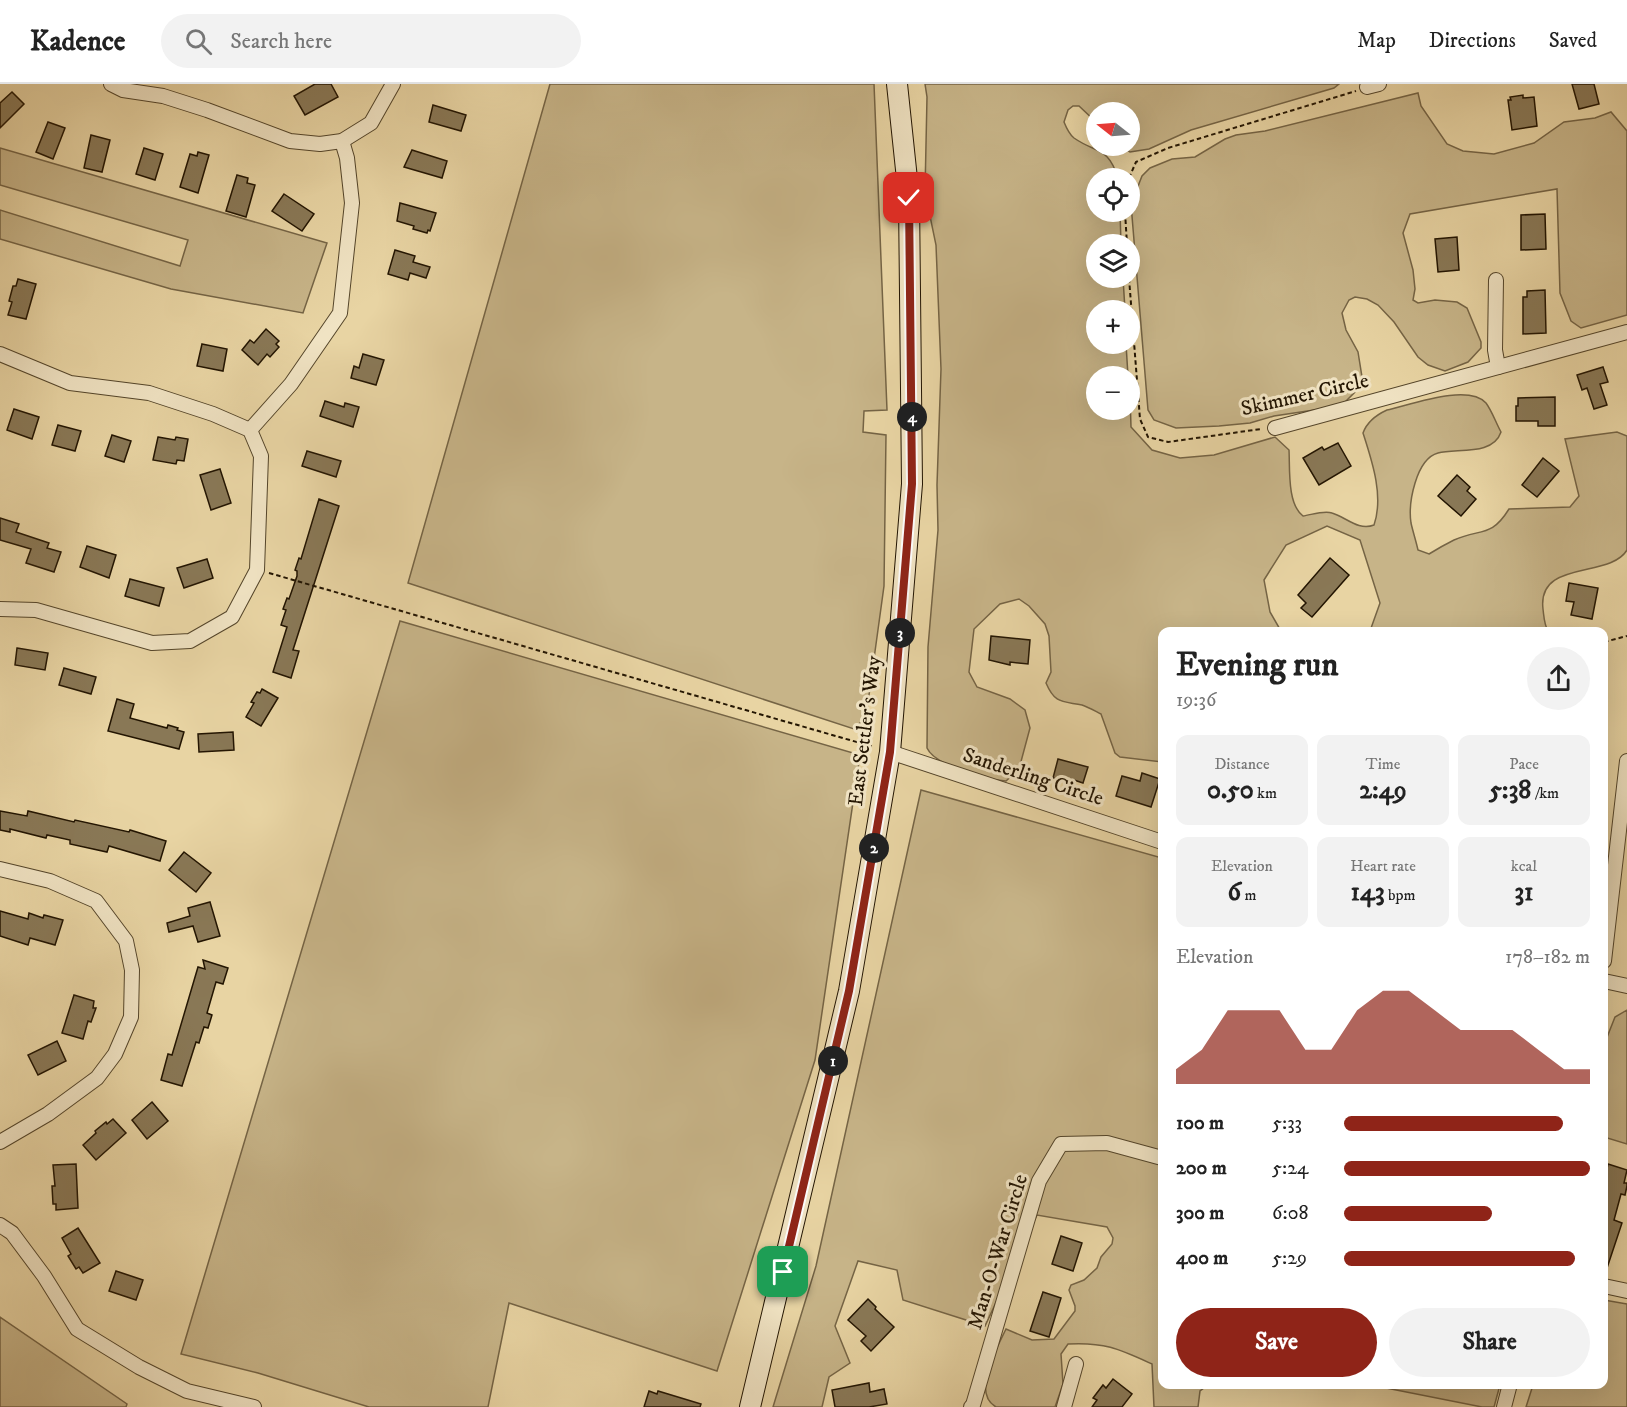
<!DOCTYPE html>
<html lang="en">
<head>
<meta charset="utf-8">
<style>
	body { margin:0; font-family:"IM FELL DW Pica",serif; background:#f2f2f2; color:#222; height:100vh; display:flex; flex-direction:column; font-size:22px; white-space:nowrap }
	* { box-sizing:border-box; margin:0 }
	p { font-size:20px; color:#767676 }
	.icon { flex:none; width:33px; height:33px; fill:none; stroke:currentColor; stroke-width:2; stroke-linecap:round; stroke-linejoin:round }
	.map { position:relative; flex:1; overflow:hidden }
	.side { position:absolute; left:1158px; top:543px; width:450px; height:762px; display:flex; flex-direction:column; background:#fff; border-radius:12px; box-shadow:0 6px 24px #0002 }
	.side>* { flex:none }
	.needle { width:39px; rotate:287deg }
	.controls { position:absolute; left:1086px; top:18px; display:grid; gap:12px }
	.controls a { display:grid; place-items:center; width:54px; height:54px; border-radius:50%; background:#fff; box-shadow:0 6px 24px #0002; font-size:30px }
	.pin { position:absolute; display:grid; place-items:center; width:51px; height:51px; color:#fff; margin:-26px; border-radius:12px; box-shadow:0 3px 9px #0006 }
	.km { position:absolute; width:30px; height:30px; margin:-15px; border-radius:50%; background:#222; color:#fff; font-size:16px; line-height:30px; text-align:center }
	.round { display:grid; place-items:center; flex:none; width:63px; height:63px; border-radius:32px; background:#f2f2f2 }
	.head { display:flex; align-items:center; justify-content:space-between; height:102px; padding:0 18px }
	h1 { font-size:33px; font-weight:700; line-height:45px }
	.stats { display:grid; grid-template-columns:repeat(3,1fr); gap:9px; height:102px; padding:6px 18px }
	.stats div { display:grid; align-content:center; border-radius:12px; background:#f2f2f2; text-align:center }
	.stats b { font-size:26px; font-weight:700 }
	.stats small { font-size:16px; font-weight:400 }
	.stats p { font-size:16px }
	.chart { height:168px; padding:12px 18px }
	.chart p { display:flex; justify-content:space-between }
	.chart svg { width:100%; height:108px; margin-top:6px; fill:#8f2418; opacity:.7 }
	.cta { display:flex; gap:12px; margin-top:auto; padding:12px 18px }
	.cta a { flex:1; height:69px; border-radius:36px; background:#8f2418; color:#fff; font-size:24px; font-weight:700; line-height:69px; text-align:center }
	.cta a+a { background:#f2f2f2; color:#222 }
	ul { padding:0 18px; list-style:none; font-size:20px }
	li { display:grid; grid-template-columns:96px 72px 1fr; align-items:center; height:45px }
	li i { height:15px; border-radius:8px; background:#8f2418 }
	header { display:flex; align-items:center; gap:36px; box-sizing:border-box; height:84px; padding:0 30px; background:#fff; border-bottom:2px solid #e0e0e0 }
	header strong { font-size:28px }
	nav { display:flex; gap:33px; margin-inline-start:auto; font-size:21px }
	.search { width:420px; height:54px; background:#f2f2f2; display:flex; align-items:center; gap:15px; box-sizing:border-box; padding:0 21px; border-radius:33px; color:#767676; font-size:22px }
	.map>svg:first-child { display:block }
	.green { fill:#c7b488; stroke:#756445; stroke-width:1.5 }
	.building { fill:#897856; stroke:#231502; stroke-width:1.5 }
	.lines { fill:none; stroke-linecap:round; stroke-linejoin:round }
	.street-casing { stroke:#54452a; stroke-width:16 }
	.secondary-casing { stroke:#231502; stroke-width:22 }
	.path { stroke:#231502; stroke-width:2; stroke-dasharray:4.5 3; stroke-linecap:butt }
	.street { stroke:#f0e3c3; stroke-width:14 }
	.secondary { stroke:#f0e3c3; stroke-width:20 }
	.route-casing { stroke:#fff; stroke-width:12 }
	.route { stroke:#8f2418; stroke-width:8 }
	.labels { text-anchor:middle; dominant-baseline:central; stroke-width:6; stroke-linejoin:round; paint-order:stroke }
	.street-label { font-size:21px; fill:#231502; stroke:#f0e3c3 }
</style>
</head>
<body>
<header>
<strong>Kadence</strong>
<div class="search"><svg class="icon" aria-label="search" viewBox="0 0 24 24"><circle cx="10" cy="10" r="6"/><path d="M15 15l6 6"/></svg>Search here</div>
<nav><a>Map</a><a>Directions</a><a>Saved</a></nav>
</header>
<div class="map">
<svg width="1627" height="1323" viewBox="0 0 1627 1323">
	<rect width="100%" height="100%" fill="#e8d4a3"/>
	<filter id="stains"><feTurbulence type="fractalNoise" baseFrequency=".00333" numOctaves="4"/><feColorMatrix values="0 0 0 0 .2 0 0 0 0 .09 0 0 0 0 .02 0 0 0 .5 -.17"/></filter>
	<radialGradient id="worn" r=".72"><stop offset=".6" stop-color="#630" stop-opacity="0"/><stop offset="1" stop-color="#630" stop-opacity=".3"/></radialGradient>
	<g class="green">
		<path d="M 550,0 L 874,0 L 887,326 L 864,327 L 863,348 L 886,351 L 884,502 L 866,633 L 854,645 L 408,499 Z"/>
		<path d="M 925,0 L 1339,0 L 1334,4 L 1191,46 L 1149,65 L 1130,68 L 1121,62 L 1130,62 L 1130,28 L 1096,28 L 1096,38 L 1079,22 L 1073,22 L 1068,26 L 1064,38 C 1066,43 1069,50 1074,54 C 1097,70 1108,62 1118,94 L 1096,94 L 1096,128 L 1120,128 L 1121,160 L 1096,160 L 1096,194 L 1123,194 L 1125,226 L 1096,226 L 1096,260 L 1126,260 L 1128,292 L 1096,292 L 1096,326 L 1130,326 L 1130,311 L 1131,343 L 1152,366 L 1180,374 L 1214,371 L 1275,353 L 1289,366 C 1290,384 1287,420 1303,432 C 1311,431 1324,426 1332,429 C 1346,433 1358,447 1374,441 C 1384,412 1372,377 1363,349 C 1367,338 1376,331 1387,326 C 1410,321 1468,299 1486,319 C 1492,327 1496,339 1501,348 C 1493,372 1457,364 1438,369 C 1416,375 1408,419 1411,439 C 1413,448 1416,457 1418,466 L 1429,470 C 1437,465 1446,460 1454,456 C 1481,444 1491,454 1509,425 L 1570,423 L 1579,412 L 1565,355 L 1617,348 L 1627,352 L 1627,466 C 1610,495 1537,475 1543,525 C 1544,533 1544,540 1548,547 L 1370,547 L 1380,519 L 1360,456 L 1327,442 L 1286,461 L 1264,496 L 1270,528 L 1281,547 L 1162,548 L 1162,678 L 1120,673 L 1115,669 L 1101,630 C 1095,627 1088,623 1082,621 C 1062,617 1055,620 1046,599 L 1051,588 L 1049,552 L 1045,540 L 1029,522 L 1019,515 L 1000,520 L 974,545 L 969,588 L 977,603 L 1010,615 L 1025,626 L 1030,644 L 1019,685 L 1006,697 C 988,696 935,682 927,664 L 928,563 L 938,446 L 937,401 L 941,285 L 936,161 L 925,108 L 927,13 Z"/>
		<path d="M 1418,9 L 1421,22 L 1447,60 L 1463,67 L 1494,70 L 1534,59 L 1564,38 L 1595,34 L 1611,28 L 1627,47 L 1627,231 L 1581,244 L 1571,237 L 1560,209 L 1557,105 L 1410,130 L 1403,149 L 1413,186 L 1415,205 L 1413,216 L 1418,219 L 1435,216 L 1457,218 L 1467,224 L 1481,258 L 1481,264 L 1468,278 L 1445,287 L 1428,281 L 1418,273 L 1394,238 L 1378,221 L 1367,215 L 1355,213 L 1349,216 L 1342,229 L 1346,246 L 1358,268 L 1362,293 L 1358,305 L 1341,322 L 1274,332 L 1250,339 L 1219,342 L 1176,344 L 1154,336 L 1148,326 L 1131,120 L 1142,92 L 1150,84 L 1172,75 L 1195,73 L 1225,55 L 1236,51 L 1265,47 Z"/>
		<path d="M 0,64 L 327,159 L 303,229 L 171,205 L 0,155 L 0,126 L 180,182 L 188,156 L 0,101 Z"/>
		<path d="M 400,537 L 860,671 L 815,976 L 717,1287 L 509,1219 L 488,1323 L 369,1323 L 258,1289 L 181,1270 Z"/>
		<path d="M 921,706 L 1162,774 L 1162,1300 L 1208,1301 L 1200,1307 L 1198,1323 L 1154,1323 L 1152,1280 C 1119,1265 1105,1258 1068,1260 L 1061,1270 L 1063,1300 L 1055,1323 L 996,1323 C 971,1309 997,1264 1006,1245 L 1032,1256 L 1054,1255 L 1075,1227 L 1075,1222 L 1069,1206 L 1071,1201 L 1084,1196 L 1097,1184 L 1101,1173 L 1112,1160 L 1113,1154 L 1107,1143 L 1037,1131 L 985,1242 L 903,1216 L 897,1186 L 858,1177 L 835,1242 L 850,1279 L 829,1293 L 822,1323 L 773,1323 L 816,1182 Z"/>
		<path d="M 1627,926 L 1627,1060 L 1604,1053 L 1604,961 L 1615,933 Z"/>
		<path d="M 1604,1216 L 1627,1220 L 1627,1323 L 1526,1323 L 1533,1301 L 1604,1300 Z"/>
		<path d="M 0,1233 L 127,1320 L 126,1323 L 0,1323 Z"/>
		<path d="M 1371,1301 L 1500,1300 L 1500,1301 L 1494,1323 L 1482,1323 Z"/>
	</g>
	<g class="building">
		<path d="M 315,0 L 331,0 L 338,13 L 305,31 L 294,12 Z"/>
		<path d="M 1572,0 L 1594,0 L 1599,20 L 1579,25 Z"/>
		<path d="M 12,8 L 24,20 L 0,44 L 0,19 Z"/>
		<path d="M 1523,11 L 1523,14 L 1534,13 L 1537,42 L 1512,46 L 1508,16 L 1511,16 L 1510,13 Z"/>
		<path d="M 433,21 L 466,31 L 461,47 L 429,38 Z"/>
		<path d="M 48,38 L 65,44 L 53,75 L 36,68 Z"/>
		<path d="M 91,51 L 110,56 L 102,88 L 84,84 Z"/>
		<path d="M 144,64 L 163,70 L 155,96 L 136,90 Z"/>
		<path d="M 412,66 L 447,77 L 442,94 L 404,83 Z"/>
		<path d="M 198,68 L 209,71 L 198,109 L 180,103 L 190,70 L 197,72 Z"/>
		<path d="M 237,91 L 248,94 L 247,99 L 255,101 L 246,133 L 226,127 Z"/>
		<path d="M 284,110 L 314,130 L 302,147 L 272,127 Z"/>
		<path d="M 400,119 L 436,129 L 430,147 L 428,146 L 427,149 L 413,145 L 414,142 L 397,137 Z"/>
		<path d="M 1545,130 L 1546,165 L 1521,166 L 1521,131 Z"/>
		<path d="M 1457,153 L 1459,186 L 1438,188 L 1435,155 Z"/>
		<path d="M 395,166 L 415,172 L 413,178 L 430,183 L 426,194 L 410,189 L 408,196 L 388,190 Z"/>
		<path d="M 18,195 L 36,200 L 26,235 L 8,231 L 12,218 L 9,217 L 13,202 L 16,202 Z"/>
		<path d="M 1545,206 L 1546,249 L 1523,250 L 1523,213 L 1527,213 L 1527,207 Z"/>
		<path d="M 266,245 L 279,257 L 276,260 L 279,263 L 270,273 L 267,270 L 258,281 L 242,266 L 250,256 L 254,259 Z"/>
		<path d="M 202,260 L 227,265 L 223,287 L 197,282 Z"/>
		<path d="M 363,270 L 384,276 L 376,301 L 351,294 L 354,282 L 359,284 Z"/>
		<path d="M 1603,283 L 1608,298 L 1600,300 L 1607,321 L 1594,325 L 1587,304 L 1582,306 L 1577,291 Z"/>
		<path d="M 1555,313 L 1555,342 L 1538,342 L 1538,337 L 1516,337 L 1516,322 L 1518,322 L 1518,314 Z"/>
		<path d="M 325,317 L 344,323 L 345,319 L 359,323 L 353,343 L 320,332 Z"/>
		<path d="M 14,325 L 39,333 L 32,355 L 7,346 Z"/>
		<path d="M 58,341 L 81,347 L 75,367 L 52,361 Z"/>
		<path d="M 112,351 L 131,357 L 124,378 L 105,372 Z"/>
		<path d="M 158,353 L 175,356 L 176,353 L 188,355 L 184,377 L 177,376 L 176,380 L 153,376 Z"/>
		<path d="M 1338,359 L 1351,382 L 1319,401 L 1303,374 L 1322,363 L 1324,366 Z"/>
		<path d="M 307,367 L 341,377 L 336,393 L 302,382 Z"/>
		<path d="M 1543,374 L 1559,387 L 1537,413 L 1522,401 Z"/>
		<path d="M 220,385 L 231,419 L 211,426 L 200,391 Z"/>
		<path d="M 1457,391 L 1470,403 L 1467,407 L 1476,415 L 1461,432 L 1438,412 Z"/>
		<path d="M 319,415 L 339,422 L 293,566 L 299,567 L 291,594 L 273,588 L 287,543 L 281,541 L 286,526 L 283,525 L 287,514 L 289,515 L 297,492 L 297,487 L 295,486 L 299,474 L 301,475 Z"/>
		<path d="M 0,434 L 19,440 L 16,448 L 49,459 L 47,464 L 61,468 L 54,488 L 26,479 L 31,465 L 0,456 Z"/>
		<path d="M 87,462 L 116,471 L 109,494 L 80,483 Z"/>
		<path d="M 1330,474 L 1349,491 L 1312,533 L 1301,524 L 1306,519 L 1298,511 Z"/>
		<path d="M 207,475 L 213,494 L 184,504 L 177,484 Z"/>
		<path d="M 130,495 L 164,504 L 159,522 L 125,512 Z"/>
		<path d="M 1569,499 L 1598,504 L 1592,535 L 1571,531 L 1574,518 L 1566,517 Z"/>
		<path d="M 991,552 L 1030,556 L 1028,580 L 1010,578 L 1010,581 L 989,576 Z"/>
		<path d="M 17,564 L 48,569 L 45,586 L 15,581 Z"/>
		<path d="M 64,584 L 96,593 L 91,610 L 59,601 Z"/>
		<path d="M 262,605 L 278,614 L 261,642 L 246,633 L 254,619 L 251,618 L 257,608 L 260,609 Z"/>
		<path d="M 117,615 L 134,620 L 130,634 L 167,644 L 168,641 L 178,644 L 177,646 L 184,648 L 179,665 L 108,647 Z"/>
		<path d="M 233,648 L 234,666 L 199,668 L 198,650 Z"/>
		<path d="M 1058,675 L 1088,683 L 1083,699 L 1074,696 L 1073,700 L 1053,694 Z"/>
		<path d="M 1142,689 L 1160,695 L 1151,723 L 1116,712 L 1122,692 L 1140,697 Z"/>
		<path d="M 0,727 L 27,732 L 28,727 L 74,738 L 75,736 L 129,748 L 130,746 L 166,757 L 160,777 L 109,762 L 107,768 L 70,760 L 70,756 L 47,751 L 46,754 L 10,745 L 10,748 L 0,746 Z"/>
		<path d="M 184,768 L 211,789 L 196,808 L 169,786 Z"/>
		<path d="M 210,818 L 220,852 L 198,858 L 193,842 L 169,848 L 167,839 L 190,832 L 188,824 Z"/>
		<path d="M 0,827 L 28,835 L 29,829 L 43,834 L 44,831 L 63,836 L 55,861 L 30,854 L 28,861 L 0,852 Z"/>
		<path d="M 203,876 L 228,884 L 223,900 L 216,898 L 207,929 L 212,931 L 208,944 L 204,943 L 199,959 L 196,958 L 182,1002 L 161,996 L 168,970 L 172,971 L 198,883 L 205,885 Z"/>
		<path d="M 74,911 L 94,917 L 93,924 L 96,924 L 91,938 L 88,937 L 83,955 L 62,949 Z"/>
		<path d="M 57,957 L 66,977 L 38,991 L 28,971 Z"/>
		<path d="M 152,1018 L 168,1037 L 147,1055 L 132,1036 Z"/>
		<path d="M 113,1035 L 126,1049 L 96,1076 L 83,1061 L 96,1049 L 95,1047 L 106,1038 L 107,1040 Z"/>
		<path d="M 76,1080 L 78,1124 L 56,1126 L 56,1120 L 53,1120 L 52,1102 L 55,1102 L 53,1081 Z"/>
		<path d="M 1608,1080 L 1627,1086 L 1624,1099 L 1627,1099 L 1627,1102 L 1625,1111 L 1621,1110 L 1614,1136 L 1622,1139 L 1606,1187 L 1604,1187 L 1604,1098 Z"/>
		<path d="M 78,1144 L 100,1179 L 83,1189 L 79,1183 L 76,1185 L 68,1172 L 71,1170 L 62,1154 Z"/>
		<path d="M 1061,1152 L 1082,1159 L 1073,1187 L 1052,1180 Z"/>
		<path d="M 116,1187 L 143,1196 L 136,1216 L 109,1207 Z"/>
		<path d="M 1043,1208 L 1061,1214 L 1049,1253 L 1030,1247 Z"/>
		<path d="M 868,1215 L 876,1223 L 875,1225 L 894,1243 L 871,1267 L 861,1257 L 866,1252 L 848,1236 Z"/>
		<path d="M 1113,1295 L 1132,1310 L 1122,1323 L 1092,1323 L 1097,1316 L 1093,1314 L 1103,1301 L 1106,1304 Z"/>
		<path d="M 869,1299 L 870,1308 L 884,1305 L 887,1320 L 869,1323 L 835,1323 L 832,1306 Z"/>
		<path d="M 649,1307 L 657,1310 L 658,1307 L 701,1320 L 700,1323 L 644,1323 Z"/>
	</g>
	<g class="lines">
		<defs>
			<g id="street">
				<path d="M 111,0 L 123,6 L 163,12 L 207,26 L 290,57 L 320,60 L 342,57 L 371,39 L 393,0"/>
				<path d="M 1367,3 L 1379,0"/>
				<path d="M 1496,196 L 1495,266 L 1498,283"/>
				<path d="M 0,270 L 70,299 L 149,309 L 213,330 L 250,346 L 261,372 L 257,486 L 232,533 L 190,557 L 152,559 L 36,526 L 0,525"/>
				<path d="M 1275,344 L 1627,248"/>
				<path d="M 250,346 L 291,300 L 340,229 L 352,119 L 347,74 L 342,57"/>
				<path d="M 890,668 L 1162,758"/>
				<path d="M 0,785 L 50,797 L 96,817 L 126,857 L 132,886 L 131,933 L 115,970 L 97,994 L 48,1030 L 0,1058"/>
				<path d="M 1604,877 L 1627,677"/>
				<path d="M 1604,897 L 1627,902"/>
				<path d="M 0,1141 L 12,1149 L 44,1192 L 77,1245 L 139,1283 L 187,1307 L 254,1323"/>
				<path d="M 1604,1202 L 1627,1207"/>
				<path d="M 971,1323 L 973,1321 L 1039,1097 L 1061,1060 L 1107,1059 L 1162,1074"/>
				<path d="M 1064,1323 L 1076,1280"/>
				<path d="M 1504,1323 L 1510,1300"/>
			</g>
			<path id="secondary" d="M 750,1323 L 849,907 L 890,668 L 912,400 L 909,114 L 897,0"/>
		</defs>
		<use href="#street" class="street-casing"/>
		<use href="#secondary" class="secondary-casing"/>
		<g class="path">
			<path d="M 1129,94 L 1136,78 L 1168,64 L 1356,7"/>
			<path d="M 1125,128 L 1127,160"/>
			<path d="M 1129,194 L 1140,335 L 1148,353 L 1168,358 L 1261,345"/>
			<path d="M 269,489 L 874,663"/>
			<path d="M 1604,558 L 1627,552"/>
		</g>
		<use href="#street" class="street"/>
		<use href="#secondary" class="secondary"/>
	</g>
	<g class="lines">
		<defs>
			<path id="route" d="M 783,1188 L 849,907 L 890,668 L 912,400 L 909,114"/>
		</defs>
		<use href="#route" class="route-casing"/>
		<use href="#route" class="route"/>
	</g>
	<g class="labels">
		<g class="street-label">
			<text transform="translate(1305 311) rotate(-13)">Skimmer Circle</text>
			<text transform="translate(865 647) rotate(-83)">East Settler's Way</text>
			<text transform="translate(1033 693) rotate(18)">Sanderling Circle</text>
			<text transform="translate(998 1168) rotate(-73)">Man-O-War Circle</text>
		</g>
	</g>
	<rect width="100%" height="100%" filter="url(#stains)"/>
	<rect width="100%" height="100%" fill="url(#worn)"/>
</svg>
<div class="controls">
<a><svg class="needle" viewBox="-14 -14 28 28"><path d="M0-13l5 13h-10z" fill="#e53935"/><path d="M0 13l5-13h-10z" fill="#767676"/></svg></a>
<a><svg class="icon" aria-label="locate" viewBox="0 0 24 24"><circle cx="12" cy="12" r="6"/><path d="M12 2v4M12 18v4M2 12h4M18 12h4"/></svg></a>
<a><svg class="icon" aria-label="layers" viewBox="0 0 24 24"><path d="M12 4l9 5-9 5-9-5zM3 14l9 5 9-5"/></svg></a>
<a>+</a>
<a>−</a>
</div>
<div class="pin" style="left:783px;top:1188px;background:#1e9e55"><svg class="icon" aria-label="arrive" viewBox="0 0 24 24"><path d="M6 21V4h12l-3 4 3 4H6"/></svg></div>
<div class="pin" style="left:909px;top:114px;background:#d93025"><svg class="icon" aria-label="check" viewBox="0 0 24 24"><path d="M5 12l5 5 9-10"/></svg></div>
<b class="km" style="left:833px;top:977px">1</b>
<b class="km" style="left:874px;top:764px">2</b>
<b class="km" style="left:900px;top:549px">3</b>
<b class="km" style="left:912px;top:333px">4</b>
<section class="side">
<div class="head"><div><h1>Evening run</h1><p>19:36</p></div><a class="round"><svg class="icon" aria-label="share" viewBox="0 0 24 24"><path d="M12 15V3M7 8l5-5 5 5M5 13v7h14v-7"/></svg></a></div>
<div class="stats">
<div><p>Distance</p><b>0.50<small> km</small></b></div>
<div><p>Time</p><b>2:49</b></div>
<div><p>Pace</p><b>5:38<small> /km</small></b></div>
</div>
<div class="stats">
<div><p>Elevation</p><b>6<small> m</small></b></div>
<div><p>Heart rate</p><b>143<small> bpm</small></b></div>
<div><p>kcal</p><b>31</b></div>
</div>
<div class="chart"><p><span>Elevation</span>178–182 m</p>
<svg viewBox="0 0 160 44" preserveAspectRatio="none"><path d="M0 44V38L10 30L20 14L30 14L40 14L50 30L60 30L70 14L80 6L90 6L100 14L110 22L120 22L130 22L140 30L150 38L160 38V44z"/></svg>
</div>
<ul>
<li><b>100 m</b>5:33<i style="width:89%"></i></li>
<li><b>200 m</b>5:24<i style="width:100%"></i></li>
<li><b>300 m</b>6:08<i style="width:60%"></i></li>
<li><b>400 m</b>5:29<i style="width:94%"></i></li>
</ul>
<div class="cta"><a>Save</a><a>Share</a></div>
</section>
</div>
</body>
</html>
